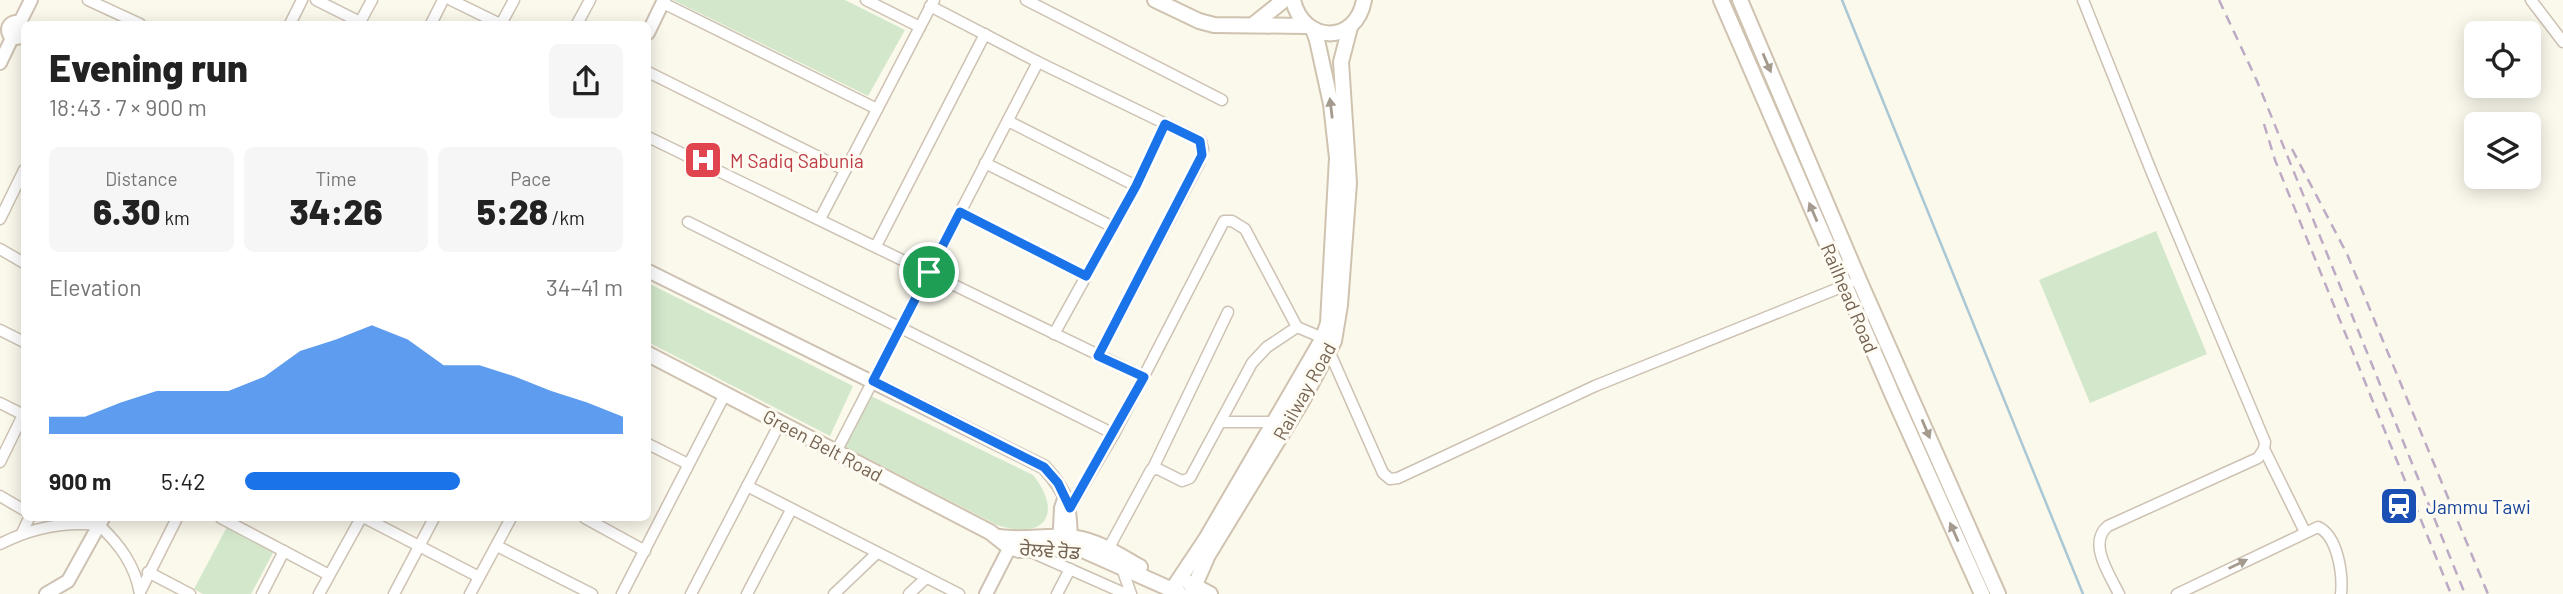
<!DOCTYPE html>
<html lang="en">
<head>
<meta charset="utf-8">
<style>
	body { margin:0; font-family:Barlow,"Noto Sans Gurmukhi",sans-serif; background:#f6f6f6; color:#222; height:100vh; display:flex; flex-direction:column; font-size:26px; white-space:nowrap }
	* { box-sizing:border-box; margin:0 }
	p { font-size:23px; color:#767676 }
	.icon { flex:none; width:38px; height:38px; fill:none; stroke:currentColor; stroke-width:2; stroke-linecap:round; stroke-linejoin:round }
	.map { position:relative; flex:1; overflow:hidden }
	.side { position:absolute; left:21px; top:21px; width:630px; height:500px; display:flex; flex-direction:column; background:#fff; border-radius:10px; box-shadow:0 4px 18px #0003 }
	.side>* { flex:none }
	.fabs { position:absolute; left:2464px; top:21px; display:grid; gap:14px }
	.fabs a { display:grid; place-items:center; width:77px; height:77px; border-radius:10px; background:#fff; box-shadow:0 4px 18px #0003; font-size:35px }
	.pin { position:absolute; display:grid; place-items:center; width:60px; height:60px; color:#fff; margin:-30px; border:4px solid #fff; border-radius:50%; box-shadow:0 2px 7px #0007 }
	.round { display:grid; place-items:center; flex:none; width:74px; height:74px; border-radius:10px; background:#f6f6f6 }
	.headline { display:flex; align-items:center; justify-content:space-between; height:119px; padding:0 28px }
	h1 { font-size:38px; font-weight:800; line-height:52px }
	.figures { display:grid; grid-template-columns:repeat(3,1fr); gap:10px; height:119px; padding:7px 28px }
	.figures div { display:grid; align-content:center; border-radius:10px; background:#f6f6f6; text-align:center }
	.figures b { font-size:35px; font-weight:800 }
	.figures small { font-size:19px; font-weight:400 }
	.figures p { font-size:19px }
	.chart { height:196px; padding:14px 28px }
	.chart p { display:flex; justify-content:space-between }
	.chart svg { width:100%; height:126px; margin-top:7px; fill:#1a73e8; opacity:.7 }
	ul { padding:0 28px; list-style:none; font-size:23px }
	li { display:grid; grid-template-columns:112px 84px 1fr; align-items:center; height:52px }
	li i { height:18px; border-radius:9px; background:#1a73e8 }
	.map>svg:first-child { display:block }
	.green { fill:#d3e8cb }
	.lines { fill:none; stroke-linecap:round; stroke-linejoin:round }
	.stream { stroke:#a9c7d4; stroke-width:2.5 }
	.minor-casing { stroke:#cdc2b3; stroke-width:13 }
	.tertiary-casing { stroke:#cdc2b3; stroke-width:16 }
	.secondary-casing { stroke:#cfc3b0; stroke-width:18 }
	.minor { stroke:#fff; stroke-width:10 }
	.tertiary { stroke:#fff; stroke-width:12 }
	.secondary { stroke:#fff; stroke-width:14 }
	.rail { stroke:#bdaac5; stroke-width:2.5; stroke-dasharray:10 7; stroke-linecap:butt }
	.oneway { fill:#a59a8e }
	.route-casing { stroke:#fff; stroke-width:14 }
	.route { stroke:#1a73e8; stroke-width:9 }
	.labels { text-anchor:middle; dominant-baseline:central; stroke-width:6; stroke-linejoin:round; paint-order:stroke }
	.health-label { font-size:19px; fill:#be3a42; stroke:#fefbf3; text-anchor:start }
	.street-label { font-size:19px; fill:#756351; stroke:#fefbf3 }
	.transit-label { font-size:19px; fill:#164399; stroke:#fefbf3; text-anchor:start }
</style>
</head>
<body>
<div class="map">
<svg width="2563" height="594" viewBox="0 0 2563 594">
	<rect width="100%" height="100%" fill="#fbf8ec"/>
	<g class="green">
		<path d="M 673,0 L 845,0 L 905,30 L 868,96 Z"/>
		<path d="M 2156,231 L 2207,354 L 2090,403 L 2039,280 Z"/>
		<path d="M 648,283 L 853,386 L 830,436 L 648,342 Z"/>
		<path d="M 869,395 L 1033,475 C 1064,514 1044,541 997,525 L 842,445 Z"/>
		<path d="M 228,525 L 275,549 L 251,594 L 203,594 L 194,589 Z"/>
	</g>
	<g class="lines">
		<path class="stream" d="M 1842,0 L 2083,594"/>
		<defs>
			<g id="minor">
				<path d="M 88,0 L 140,24"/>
				<path d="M 316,0 L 360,22"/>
				<path d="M 451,0 L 500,24"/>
				<path d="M 866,0 L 920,27"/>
				<path d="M 1026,0 L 1222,100"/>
				<path d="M 2083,0 L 2152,173 L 2265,442 L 2264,449 L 2258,458 L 2108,526 C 2087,543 2110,575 2119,594"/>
				<path d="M 2531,0 L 2563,42"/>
				<path d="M 663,3 L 877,109"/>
				<path d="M 930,6 L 1038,62"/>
				<path d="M 290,24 L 302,0"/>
				<path d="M 359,24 L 372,0"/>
				<path d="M 431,24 L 443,0"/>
				<path d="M 501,24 L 514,0"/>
				<path d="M 577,24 L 590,0"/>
				<path d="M 648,72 L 845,170"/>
				<path d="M 1008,121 L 1136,186"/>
				<path d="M 648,137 L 1144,377"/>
				<path d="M 985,163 L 1113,227"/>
				<path d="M 960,212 L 1086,276"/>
				<path d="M 0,219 L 24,170"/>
				<path d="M 820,219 L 934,0"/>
				<path d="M 688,222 L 1114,434"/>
				<path d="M 876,246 L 985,34"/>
				<path d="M 0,249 L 24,263"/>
				<path d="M 0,330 L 24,342"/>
				<path d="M 1054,334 L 1136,186 L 1165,124"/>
				<path d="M 1329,351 L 1383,473 L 1390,479 L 1398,478 L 1595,386 L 1849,284"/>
				<path d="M 0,403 L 24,415"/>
				<path d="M 1221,422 L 1274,422"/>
				<path d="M 648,444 L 688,464"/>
				<path d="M 2264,449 L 2305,532"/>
				<path d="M 836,452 L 1038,62 L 1201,141 L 1203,150 L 1199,163 L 1098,356"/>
				<path d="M 0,462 L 23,415"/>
				<path d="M 1153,468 L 1228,312"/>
				<path d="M 747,486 L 959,594"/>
				<path d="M 0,496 L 24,510"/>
				<path d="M 1070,508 L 1114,434 L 1224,221 L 1232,221 L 1245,229 L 1297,327"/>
				<path d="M 221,518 L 329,575"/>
				<path d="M 365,518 L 479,577"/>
				<path d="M 585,518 L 645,551"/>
				<path d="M 22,533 L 29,518"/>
				<path d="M 0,544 C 31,528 64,521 99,525 C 120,545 135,565 140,594"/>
				<path d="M 497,546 L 592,594"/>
				<path d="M 1029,551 L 1126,594"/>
				<path d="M 1106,553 L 1151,470 L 1158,469 L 1182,481 L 1190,478 L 1252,363 L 1267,347 L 1297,327 L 1323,338"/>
				<path d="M 1122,568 L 1131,594"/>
				<path d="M 148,572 L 190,594"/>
				<path d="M 140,592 L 177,518"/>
				<path d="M 262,594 L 284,551"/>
				<path d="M 319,594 L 361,518"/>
				<path d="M 394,594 L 434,518"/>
				<path d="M 470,594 L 511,518"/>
				<path d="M 622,594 L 725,394"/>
				<path d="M 691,594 L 780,423"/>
				<path d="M 747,594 L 791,510"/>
				<path d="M 834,594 L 877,553"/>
				<path d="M 909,594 L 926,578"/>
				<path d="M 1057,594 L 1070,569"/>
				<path d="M 2177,594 L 2318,527 C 2338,536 2343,575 2341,594"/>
			</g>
			<g id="tertiary">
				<path d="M 19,24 L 31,0"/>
				<path d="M 648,33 L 664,0"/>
				<path d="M 0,63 L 13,36"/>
				<path d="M 648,271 L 1044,467 C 1070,495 1070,508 1071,545"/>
				<path d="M 1059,547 L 1061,508 L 1065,496"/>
				<path d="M 46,594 L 68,581 L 103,518"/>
				<path d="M 986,594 L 1013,541"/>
			</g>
			<g id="secondary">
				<path d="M 1155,0 L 1199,21 L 1214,25 L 1306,26"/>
				<path d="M 1293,0 C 1303,44 1356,45 1364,0"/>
				<path d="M 1721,0 L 1893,396 L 1982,594"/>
				<path d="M 1740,0 L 1859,280 L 1998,594"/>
				<circle cx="16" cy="30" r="7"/>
				<path d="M 1254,24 L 1284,0"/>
				<path d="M 648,354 L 990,532 L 1009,547 L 1019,550 L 1071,548 L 1085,551 L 1179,593"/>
				<path d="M 999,537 C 1025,541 1050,534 1076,538 C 1098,541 1120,556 1140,567"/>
				<path d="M 1189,583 L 1210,594"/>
				<path d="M 1172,590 L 1206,539 L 1323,338 L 1328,323 L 1337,158 L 1331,104 L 1317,40 L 1313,29"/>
				<path d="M 1191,594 L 1208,555 L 1302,401 L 1334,341 L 1340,305 L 1349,183 L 1341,62 L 1350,27"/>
			</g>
		</defs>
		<use href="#minor" class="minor-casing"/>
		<use href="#tertiary" class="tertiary-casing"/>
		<use href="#secondary" class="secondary-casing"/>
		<use href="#minor" class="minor"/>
		<use href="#tertiary" class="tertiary"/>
		<use href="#secondary" class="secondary"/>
		<g class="rail">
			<path d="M 2219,0 L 2257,81 L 2465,594"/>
			<path d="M 2264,124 L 2275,160 L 2451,594"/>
			<path d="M 2292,149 L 2347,254 L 2488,594"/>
		</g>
	</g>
	<defs><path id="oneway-solid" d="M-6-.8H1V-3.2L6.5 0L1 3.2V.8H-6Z" transform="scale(1.75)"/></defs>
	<g class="oneway">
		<use href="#oneway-solid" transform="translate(1767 63) rotate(67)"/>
		<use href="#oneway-solid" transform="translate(1331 108) rotate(-97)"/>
		<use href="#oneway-solid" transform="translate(1813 212) rotate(-113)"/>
		<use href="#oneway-solid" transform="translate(1926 429) rotate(67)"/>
		<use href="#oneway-solid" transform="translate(1954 532) rotate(-114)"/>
		<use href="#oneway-solid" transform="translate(2238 564) rotate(-26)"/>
	</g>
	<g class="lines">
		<defs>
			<path id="route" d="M 1165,124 L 1200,141 L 1202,155 L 1098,356 L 1144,377 L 1070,508 L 1058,483 L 1044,467 L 873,381 L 960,212 L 1086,276 L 1136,186 Z"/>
		</defs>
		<use href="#route" class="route-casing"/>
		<use href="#route" class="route"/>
	</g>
	<defs>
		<symbol id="hospital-square" viewBox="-11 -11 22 22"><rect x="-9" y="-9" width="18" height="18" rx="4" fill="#e0444e" stroke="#fefbf3"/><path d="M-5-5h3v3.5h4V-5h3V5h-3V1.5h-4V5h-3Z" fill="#fff"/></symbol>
		<symbol id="station-square" viewBox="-11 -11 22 22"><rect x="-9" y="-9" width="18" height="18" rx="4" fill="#1a4fb4" stroke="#fefbf3"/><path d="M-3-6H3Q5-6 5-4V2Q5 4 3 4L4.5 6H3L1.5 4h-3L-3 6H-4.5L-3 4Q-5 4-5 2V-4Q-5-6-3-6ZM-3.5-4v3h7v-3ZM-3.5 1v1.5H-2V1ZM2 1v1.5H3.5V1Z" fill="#fff"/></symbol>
	</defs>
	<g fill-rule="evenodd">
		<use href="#hospital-square" x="681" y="138" width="44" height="44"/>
		<use href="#station-square" x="2377" y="484" width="44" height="44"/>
	</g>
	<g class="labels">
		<g class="health-label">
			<text x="730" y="160">M Sadiq Sabunia</text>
		</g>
		<g class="street-label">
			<text transform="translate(1850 298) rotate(67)">Railhead Road</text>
			<text transform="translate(1304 391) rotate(-61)">Railway Road</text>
			<text transform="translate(823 445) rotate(28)">Green Belt Road</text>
			<text transform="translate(1050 550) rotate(4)">ਰੇਲਵੇ ਰੋਡ</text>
		</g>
		<g class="transit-label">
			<text x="2426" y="506">Jammu Tawi</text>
		</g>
	</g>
</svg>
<div class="fabs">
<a><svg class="icon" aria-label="locate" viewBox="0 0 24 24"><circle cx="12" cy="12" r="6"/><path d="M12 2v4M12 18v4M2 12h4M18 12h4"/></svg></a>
<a><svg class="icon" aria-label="layers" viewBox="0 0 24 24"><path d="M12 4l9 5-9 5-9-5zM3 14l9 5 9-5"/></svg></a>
</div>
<div class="pin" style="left:929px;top:272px;background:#1e9e55"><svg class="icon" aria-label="arrive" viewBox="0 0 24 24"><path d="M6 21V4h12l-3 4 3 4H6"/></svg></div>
<section class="side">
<div class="headline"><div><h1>Evening run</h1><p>18:43 · 7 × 900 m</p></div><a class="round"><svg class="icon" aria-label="share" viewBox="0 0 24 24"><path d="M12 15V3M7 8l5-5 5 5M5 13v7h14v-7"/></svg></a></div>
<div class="figures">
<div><p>Distance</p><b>6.30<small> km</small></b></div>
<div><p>Time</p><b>34:26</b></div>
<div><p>Pace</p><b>5:28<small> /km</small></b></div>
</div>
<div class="chart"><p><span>Elevation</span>34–41 m</p>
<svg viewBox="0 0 160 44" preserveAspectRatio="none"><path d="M0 44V38L10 38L20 33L30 29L40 29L50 29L60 24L70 15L80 11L90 6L100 11L110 20L120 20L130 24L140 29L150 33L160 38V44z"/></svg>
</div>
<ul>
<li><b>900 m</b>5:42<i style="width:57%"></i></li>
</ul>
</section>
</div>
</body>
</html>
